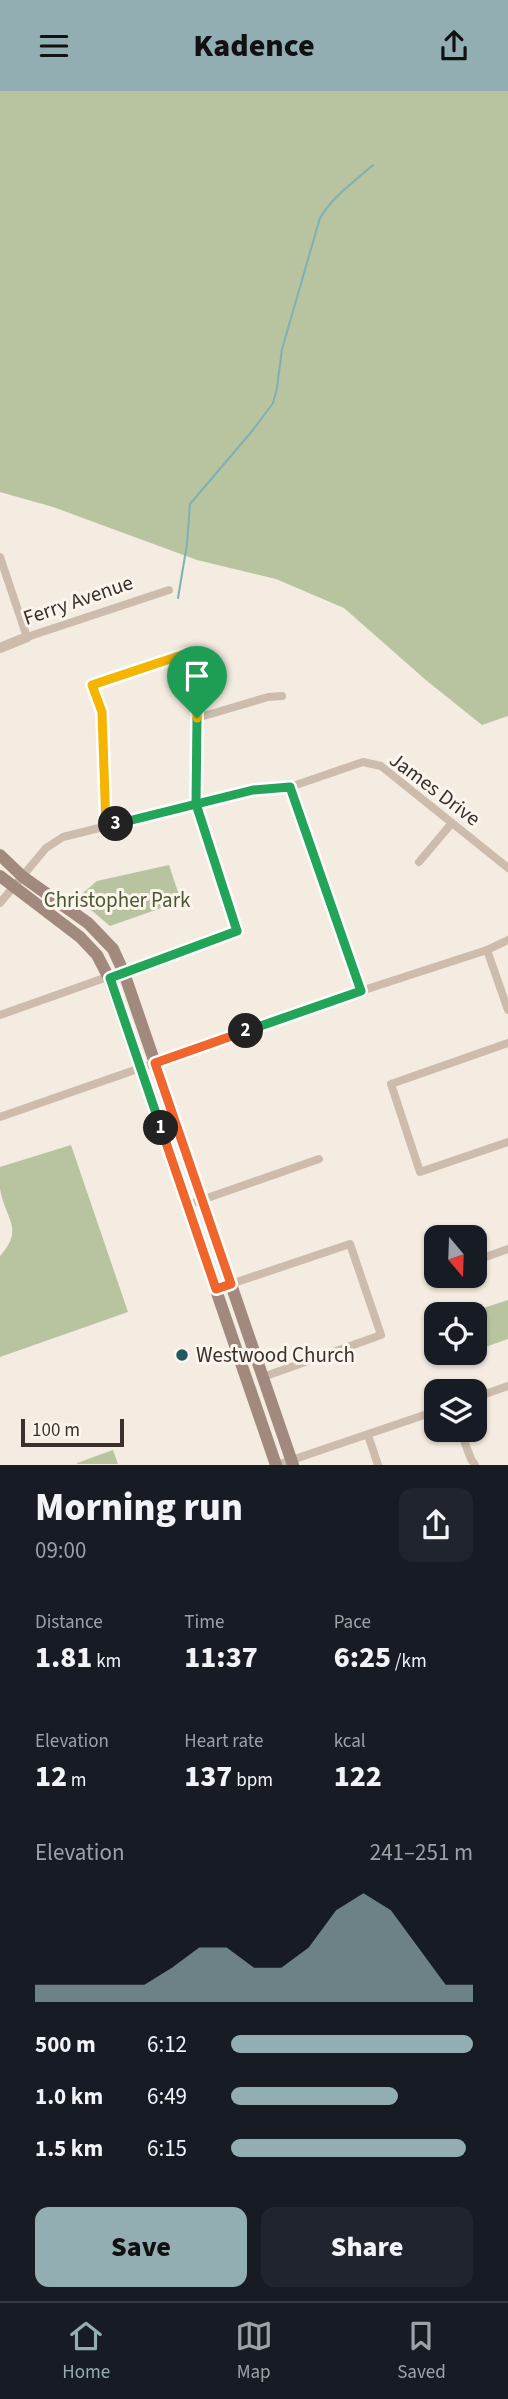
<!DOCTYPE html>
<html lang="en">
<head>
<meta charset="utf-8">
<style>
	body { margin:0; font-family:"Source Sans 3",sans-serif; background:#20242c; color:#f1f3f6; height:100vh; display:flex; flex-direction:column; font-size:26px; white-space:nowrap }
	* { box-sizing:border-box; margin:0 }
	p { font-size:23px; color:#9ea1a6 }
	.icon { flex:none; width:38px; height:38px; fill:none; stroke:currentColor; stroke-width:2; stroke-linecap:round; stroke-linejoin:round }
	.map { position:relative; height:1374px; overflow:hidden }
	.drawer { display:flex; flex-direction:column; background:#171b24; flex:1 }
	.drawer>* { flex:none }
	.needle { width:46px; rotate:161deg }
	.fabs { position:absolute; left:424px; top:1134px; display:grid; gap:14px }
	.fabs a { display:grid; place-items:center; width:63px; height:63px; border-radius:14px; background:#171b24; box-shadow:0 2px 5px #0004; font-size:35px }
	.scale { position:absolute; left:21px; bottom:18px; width:103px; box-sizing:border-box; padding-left:7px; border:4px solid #3b302b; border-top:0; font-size:19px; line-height:24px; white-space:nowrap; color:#3b302b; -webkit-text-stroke:5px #fbf5ee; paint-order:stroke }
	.pin { position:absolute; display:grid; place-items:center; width:60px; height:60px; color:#fff; margin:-72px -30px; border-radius:50% 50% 50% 0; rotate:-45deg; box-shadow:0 0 7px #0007 }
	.pin .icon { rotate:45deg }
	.km { position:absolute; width:35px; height:35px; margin:-18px; border-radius:50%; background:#222; color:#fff; font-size:19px; line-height:35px; text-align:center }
	.round { display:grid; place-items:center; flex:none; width:74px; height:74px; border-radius:14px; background:#20242c }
	.summary { display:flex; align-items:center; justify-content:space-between; height:119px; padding:0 35px }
	h1 { font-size:38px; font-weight:800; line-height:52px }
	.figures { display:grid; grid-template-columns:repeat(3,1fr); gap:10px; height:119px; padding:7px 35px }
	.figures div { display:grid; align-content:center }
	.figures b { font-size:30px; font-weight:800 }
	.figures small { font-size:19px; font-weight:400 }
	.figures p { font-size:19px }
	.chart { height:196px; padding:14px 35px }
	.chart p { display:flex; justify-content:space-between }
	.chart svg { width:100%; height:126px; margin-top:7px; fill:#92aeb2; opacity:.7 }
	.action { display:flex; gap:14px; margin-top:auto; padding:14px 35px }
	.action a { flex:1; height:80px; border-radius:14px; background:#92aeb2; color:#111; font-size:28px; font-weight:800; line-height:80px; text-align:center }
	.action a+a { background:#20242c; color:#f1f3f6 }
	ul { padding:0 35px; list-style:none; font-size:23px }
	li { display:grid; grid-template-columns:112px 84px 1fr; align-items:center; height:52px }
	li i { height:18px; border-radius:9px; background:#92aeb2 }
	header { display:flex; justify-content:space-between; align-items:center; height:91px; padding:0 35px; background:#92aeb2; color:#111; font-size:32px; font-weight:800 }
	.tab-bar { display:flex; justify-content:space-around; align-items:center; height:98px; border-top:2px solid #363941; background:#171b24; font-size:19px; color:#9ea1a6 }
	.tab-bar a { display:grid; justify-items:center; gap:4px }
	.tab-bar .current { color:#92aeb2 }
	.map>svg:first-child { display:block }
	.green { fill:#b8c4a0 }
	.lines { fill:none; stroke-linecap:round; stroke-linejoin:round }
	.stream { stroke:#7fb0b2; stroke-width:2 }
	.minor { stroke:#cdbbac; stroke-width:8 }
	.tertiary { stroke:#cdbbac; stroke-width:10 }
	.secondary { stroke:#a18a7d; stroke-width:12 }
	.split-1-casing { stroke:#fff; stroke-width:14 }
	.split-2-casing { stroke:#fff; stroke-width:14 }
	.split-3-casing { stroke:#fff; stroke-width:14 }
	.split-4-casing { stroke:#fff; stroke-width:14 }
	.split-1 { stroke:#22a559; stroke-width:9 }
	.split-2 { stroke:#f0652b; stroke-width:9 }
	.split-3 { stroke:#22a559; stroke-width:9 }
	.split-4 { stroke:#f5b400; stroke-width:9 }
	.poi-dot { fill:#1f5a5e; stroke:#fbf5ee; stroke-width:2.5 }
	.labels { text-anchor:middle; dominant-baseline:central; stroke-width:6; stroke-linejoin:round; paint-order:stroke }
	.street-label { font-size:21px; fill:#3b302b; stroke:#fbf5ee }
	.park-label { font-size:21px; fill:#4a5a2e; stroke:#fbf5ee }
	.poi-label { font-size:21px; fill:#3b302b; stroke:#fbf5ee; text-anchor:start }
</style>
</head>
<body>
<header><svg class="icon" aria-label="menu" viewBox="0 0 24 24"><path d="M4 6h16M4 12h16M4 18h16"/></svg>Kadence<svg class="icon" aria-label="share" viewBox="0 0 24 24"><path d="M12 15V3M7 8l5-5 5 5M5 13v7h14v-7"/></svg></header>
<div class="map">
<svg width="508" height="1374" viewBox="0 0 508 1374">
	<rect width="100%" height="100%" fill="#f4ebe1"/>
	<g class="green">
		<path d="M 0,0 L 508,0 L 508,625 L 482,634 L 427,590 L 344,517 L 276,488 L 197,469 L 53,416 L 0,401 Z"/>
		<path d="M 169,774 L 181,810 L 110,835 L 77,807 L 97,790 Z"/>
		<path d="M 71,1054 L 128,1221 L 0,1266 L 0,1165 C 25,1137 5,1128 0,1098 C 0,1091 0,1083 0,1076 Z"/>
		<path d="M 508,1209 L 508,1248 L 474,1260 L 474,1223 L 465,1223 Z"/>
		<path d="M 113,1359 L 118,1373 L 77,1373 L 77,1372 Z"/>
	</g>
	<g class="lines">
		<path class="stream" d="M 178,507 L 187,453 L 190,413 L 253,339 L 273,312 L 277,297 L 282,258 L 320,127 C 333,105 355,90 373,74"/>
		<g class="minor">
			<path d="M 0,466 L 27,546 L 169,499"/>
			<path d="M 197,627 L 268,606 L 282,605"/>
			<path d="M 290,696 L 361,900"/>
			<path d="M 419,771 L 452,732"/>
			<path d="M 0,812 L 46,757 L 63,746 L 253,699 L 290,696 L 363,671 L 381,675 L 508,777"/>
			<path d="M 487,859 L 508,919"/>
			<path d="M 0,924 L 237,840 L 196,713 L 197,602 L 185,563 L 92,594 L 102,621 L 106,736"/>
			<path d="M 508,952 L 391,993 L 420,1081 L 508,1051"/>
			<path d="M 0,1026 L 361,900 L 487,859 L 508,849"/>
			<path d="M 187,1114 L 319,1068"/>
			<path d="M 474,1170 L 508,1158"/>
			<path d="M 216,1198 L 350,1153 L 381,1244 L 263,1286"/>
			<path d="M 474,1307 L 508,1295"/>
			<path d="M 460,1339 L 471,1368 L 475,1374"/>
			<path d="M 368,1344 L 378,1374"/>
			<path d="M 277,1374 L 436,1320"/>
		</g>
		<path class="tertiary" d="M 0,557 L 27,546"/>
		<g class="secondary">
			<path d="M 0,764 L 23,786 L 88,832 L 113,858 L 124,882 L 155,972 L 293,1374"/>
			<path d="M 0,785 L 80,846 L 97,864 L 109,887 L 276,1374"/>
		</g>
	</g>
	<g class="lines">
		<defs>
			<path id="split-1" d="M 161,1037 L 110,887 L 237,840 L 196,713 L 197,627"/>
			<path id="split-2" d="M 161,1037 L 216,1198 L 231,1193 L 155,972 L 246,940"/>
			<path id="split-3" d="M 116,733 L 253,699 L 290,696 L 361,900 L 246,940"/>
			<path id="split-4" d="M 116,733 L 106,736 L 102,621 L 92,594 L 185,563 L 197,602 L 197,627"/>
		</defs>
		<use href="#split-1" class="split-1-casing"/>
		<use href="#split-2" class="split-2-casing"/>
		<use href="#split-3" class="split-3-casing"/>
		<use href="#split-4" class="split-4-casing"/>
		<use href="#split-1" class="split-1"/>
		<use href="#split-2" class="split-2"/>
		<use href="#split-3" class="split-3"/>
		<use href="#split-4" class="split-4"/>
	</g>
	<circle class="poi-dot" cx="182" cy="1264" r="7"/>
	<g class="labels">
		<g class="street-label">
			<text transform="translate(78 509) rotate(-19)">Ferry Avenue</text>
			<text transform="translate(435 698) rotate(37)">James Drive</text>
		</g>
		<g class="park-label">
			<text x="117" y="809">Christopher Park</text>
		</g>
		<g class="poi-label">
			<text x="196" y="1264">Westwood Church</text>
		</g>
	</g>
</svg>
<div class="fabs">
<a><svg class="needle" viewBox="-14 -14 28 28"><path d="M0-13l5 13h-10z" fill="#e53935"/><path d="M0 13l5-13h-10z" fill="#9ea1a6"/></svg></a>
<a><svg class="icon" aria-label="locate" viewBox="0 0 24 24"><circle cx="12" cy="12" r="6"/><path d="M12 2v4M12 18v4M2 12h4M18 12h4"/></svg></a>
<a><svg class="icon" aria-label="layers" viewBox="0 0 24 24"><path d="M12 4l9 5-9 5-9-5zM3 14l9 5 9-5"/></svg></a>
</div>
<div class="scale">100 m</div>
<div class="pin" style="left:197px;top:627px;background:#1e9e55"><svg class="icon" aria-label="arrive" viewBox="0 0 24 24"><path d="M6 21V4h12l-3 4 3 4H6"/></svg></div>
<b class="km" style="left:161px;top:1037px">1</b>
<b class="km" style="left:246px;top:940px">2</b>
<b class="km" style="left:116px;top:733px">3</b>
</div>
<section class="drawer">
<div class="summary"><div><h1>Morning run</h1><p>09:00</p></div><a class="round"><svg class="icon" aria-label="share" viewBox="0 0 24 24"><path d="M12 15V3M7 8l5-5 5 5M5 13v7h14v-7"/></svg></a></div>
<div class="figures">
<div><p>Distance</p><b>1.81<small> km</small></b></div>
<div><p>Time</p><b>11:37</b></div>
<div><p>Pace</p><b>6:25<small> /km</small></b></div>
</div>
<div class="figures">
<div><p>Elevation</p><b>12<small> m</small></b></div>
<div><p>Heart rate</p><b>137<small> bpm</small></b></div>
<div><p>kcal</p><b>122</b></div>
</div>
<div class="chart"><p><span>Elevation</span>241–251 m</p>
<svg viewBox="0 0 160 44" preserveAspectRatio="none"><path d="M0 44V38L10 38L20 38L30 38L40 38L50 32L60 25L70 25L80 32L90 32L100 25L110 12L120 6L130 12L140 25L150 38L160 38V44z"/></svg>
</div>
<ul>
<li><b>500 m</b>6:12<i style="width:100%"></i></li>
<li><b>1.0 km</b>6:49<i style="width:69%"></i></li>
<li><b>1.5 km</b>6:15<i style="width:97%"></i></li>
</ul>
<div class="action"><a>Save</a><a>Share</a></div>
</section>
<nav class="tab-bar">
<a class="current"><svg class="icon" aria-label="home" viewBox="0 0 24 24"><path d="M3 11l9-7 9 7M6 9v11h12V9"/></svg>Home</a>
<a><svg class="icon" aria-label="map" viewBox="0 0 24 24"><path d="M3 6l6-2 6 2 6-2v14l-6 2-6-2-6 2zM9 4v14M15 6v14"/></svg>Map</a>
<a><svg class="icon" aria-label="saved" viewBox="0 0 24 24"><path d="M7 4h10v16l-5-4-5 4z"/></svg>Saved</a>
</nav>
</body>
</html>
